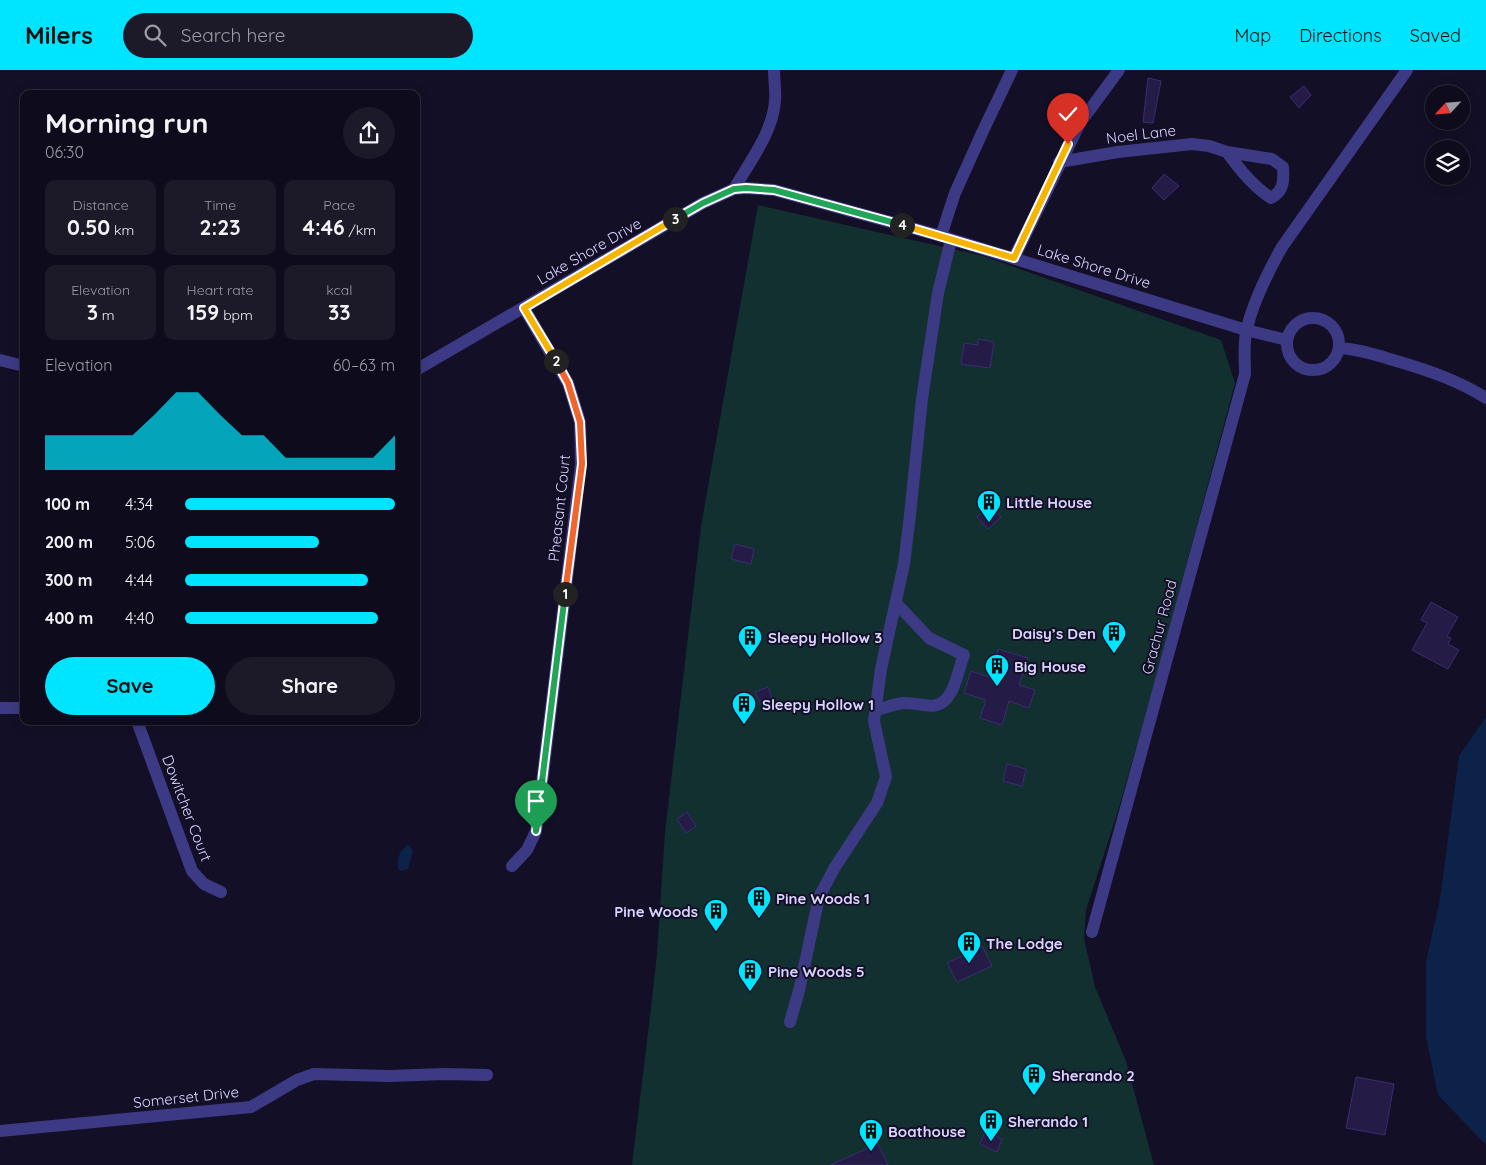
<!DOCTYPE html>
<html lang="en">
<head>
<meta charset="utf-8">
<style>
	body { margin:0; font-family:Quicksand,sans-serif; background:#1c1929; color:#f1f3f6; height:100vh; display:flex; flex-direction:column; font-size:19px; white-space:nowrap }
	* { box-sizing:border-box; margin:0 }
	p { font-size:16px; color:#9b9ba3 }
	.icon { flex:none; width:28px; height:28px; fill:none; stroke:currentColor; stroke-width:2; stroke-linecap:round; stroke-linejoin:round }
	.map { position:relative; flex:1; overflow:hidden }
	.side { position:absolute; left:20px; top:20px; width:400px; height:635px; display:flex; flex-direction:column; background:#0e0b1c; border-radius:10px; box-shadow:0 2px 12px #0003,0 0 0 1px #2e2b3b }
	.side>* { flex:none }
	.needle { width:32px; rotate:244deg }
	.buttons { position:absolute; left:1425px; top:15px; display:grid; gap:10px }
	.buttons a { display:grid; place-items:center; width:45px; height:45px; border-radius:50%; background:#0e0b1c; box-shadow:0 2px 12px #0003,0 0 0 1px #2e2b3b; font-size:25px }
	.pin { position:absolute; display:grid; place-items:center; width:42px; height:42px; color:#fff; margin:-51px -21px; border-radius:50% 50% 50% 0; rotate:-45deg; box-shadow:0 0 5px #0007 }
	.pin .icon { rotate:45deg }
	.km { position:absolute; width:25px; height:25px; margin:-12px; border-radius:50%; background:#222; color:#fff; font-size:14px; line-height:25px; text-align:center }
	.round { display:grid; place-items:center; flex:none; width:52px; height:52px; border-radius:26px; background:#1c1929 }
	.summary { display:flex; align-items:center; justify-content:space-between; height:85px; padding:0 25px }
	h1 { font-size:28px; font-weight:700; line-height:38px }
	.figures { display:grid; grid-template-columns:repeat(3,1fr); gap:8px; height:85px; padding:5px 25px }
	.figures div { display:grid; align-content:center; border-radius:10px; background:#1c1929; text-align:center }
	.figures b { font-size:21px; font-weight:700 }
	.figures small { font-size:14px; font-weight:400 }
	.figures p { font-size:14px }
	.chart { height:140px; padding:10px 25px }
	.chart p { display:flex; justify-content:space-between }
	.chart svg { width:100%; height:90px; margin-top:5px; fill:#00e5ff; opacity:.7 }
	.button { display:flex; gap:10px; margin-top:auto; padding:10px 25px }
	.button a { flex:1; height:58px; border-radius:30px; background:#00e5ff; color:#111; font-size:20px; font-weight:700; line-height:58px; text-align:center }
	.button a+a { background:#1c1929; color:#f1f3f6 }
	ul { padding:0 25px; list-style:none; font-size:16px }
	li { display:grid; grid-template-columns:80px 60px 1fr; align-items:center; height:38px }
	li i { height:12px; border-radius:6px; background:#00e5ff }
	header { display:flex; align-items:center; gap:30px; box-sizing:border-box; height:70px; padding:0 25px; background:#00e5ff; color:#111 }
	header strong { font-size:24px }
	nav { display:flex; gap:28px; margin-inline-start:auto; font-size:18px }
	.search { width:350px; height:45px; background:#1c1929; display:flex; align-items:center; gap:12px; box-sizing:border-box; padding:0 18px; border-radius:28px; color:#9b9ba3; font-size:19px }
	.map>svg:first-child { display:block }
	.green { fill:#12302f }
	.water { fill:#0c2248 }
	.building { fill:#241b47; stroke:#3b2d73 }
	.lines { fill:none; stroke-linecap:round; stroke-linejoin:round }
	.minor { stroke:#3d3a85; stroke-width:12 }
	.split-1-casing { stroke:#fff; stroke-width:10 }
	.split-2-casing { stroke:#fff; stroke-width:10 }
	.split-3-casing { stroke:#fff; stroke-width:10 }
	.split-4-casing { stroke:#fff; stroke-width:10 }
	.split-5-casing { stroke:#fff; stroke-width:10 }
	.split-1 { stroke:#22a559; stroke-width:6 }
	.split-2 { stroke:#f0652b; stroke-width:6 }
	.split-3 { stroke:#f5b400; stroke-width:6 }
	.split-4 { stroke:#22a559; stroke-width:6 }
	.split-5 { stroke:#f5b400; stroke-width:6 }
	.labels { text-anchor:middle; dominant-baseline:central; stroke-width:4; stroke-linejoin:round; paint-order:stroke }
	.street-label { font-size:15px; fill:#d9d4ff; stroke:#130f26 }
	.poi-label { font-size:15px; font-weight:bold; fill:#d9d4ff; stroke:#130f26; text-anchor:start }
</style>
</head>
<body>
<header>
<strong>Milers</strong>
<div class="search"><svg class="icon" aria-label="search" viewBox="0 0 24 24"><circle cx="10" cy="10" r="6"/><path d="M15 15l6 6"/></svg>Search here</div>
<nav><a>Map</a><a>Directions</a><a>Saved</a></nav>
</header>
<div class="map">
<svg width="1486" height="1095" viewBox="0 0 1486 1095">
	<rect width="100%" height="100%" fill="#130f26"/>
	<path class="green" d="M 758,135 L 983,186 L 1221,270 L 1235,313 L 1159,597 L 1118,741 L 1086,840 L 1084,868 L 1095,917 L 1126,991 L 1154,1095 L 632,1095 L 650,946 L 657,884 L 665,762 L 701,456 Z"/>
	<g class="water">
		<path d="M 1486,647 L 1486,1075 L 1438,1025 L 1426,967 L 1426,892 L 1440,829 L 1459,686 Z"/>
		<path d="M 407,775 L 411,776 L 410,777 L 413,781 L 408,799 L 402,801 L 399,800 C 395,791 400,780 407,775 Z"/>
	</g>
	<g class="building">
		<path d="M 1148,8 L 1161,11 L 1153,53 L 1143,52 Z"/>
		<path d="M 1304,16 L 1311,25 L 1299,38 L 1290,27 Z"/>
		<path d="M 1164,104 L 1179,116 L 1164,130 L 1152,118 Z"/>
		<path d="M 978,269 L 994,272 L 990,298 L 961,294 L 964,273 L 978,275 Z"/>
		<path d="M 990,435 L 1001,447 L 988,459 L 977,447 Z"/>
		<path d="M 735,474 L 754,479 L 751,494 L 731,489 Z"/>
		<path d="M 1431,532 L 1458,547 L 1447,566 L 1451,568 L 1448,574 L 1459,580 L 1448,599 L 1412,580 L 1427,553 L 1421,550 Z"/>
		<path d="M 998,579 L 1028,588 L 1019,615 L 1035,620 L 1029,638 L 1009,631 L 1002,655 L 980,648 L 986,630 L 964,623 L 971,601 L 989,607 Z"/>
		<path d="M 768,617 L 772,628 L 760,633 L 755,622 Z"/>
		<path d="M 1007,694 L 1026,699 L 1022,716 L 1003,711 Z"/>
		<path d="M 687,742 L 696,756 L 686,763 L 677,749 Z"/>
		<path d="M 982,876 L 992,896 L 957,912 L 947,893 Z"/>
		<path d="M 1356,1007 L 1394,1014 L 1385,1065 L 1346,1058 Z"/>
		<path d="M 985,1062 L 1002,1069 L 997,1082 L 980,1074 Z"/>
		<path d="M 878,1074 L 888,1095 L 830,1095 Z"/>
	</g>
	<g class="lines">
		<g class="minor">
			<path d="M 1059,92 L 1118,82 L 1192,74 L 1209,76 L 1227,82 L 1272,89 L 1283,97 C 1284,110 1284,121 1271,128 C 1254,117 1239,99 1227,82"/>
			<path d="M 734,119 C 749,93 773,62 775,31 C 776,21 774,10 774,0"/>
			<path d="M 941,166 L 955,123 L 982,63 L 1012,0"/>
			<path d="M 1014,188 L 1080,53 L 1119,0"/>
			<circle cx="1313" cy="274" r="26"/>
			<path d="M 1339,278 C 1360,279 1379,286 1400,292 C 1430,301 1459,311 1486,328"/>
			<path d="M 0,290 L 24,296"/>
			<path d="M 416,300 L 703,133 L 734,119 L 746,118 L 774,120 L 941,166 L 1246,260 L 1287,270"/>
			<path d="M 0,638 L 24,638"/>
			<path d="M 876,640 C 885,638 894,634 903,633 C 922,632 939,645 951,622 C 956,614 960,595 964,585 L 929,568 L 896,533"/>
			<path d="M 137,651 L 192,801 L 204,814 L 221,822"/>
			<path d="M 512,796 L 527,780 L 536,761 L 581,394 L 580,352 L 568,313 L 524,238"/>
			<path d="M 1092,862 L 1245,304 C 1245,289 1243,273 1247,258 C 1254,229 1268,202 1282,177 L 1407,0"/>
			<path d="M 790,952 L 799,921 L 819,827 L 835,797 L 877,733 L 886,707 L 874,651 L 881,599 L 904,494 L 910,445 L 922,329 L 938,223 L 951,170"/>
			<path d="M 0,1061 L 251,1037 L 297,1010 L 314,1004 L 389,1006 L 445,1004 L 487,1005"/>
		</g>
	</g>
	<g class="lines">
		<defs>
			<path id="split-1" d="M 536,761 L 565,524"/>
			<path id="split-2" d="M 556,291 L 568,313 L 580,352 L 582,394 L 565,524"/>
			<path id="split-3" d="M 556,291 L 524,238 L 675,149"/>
			<path id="split-4" d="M 675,149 L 703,133 L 734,119 L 746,118 L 774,120 L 902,155"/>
			<path id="split-5" d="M 902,155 L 1014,188 L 1068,74"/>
		</defs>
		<use href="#split-1" class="split-1-casing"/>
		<use href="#split-2" class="split-2-casing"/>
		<use href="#split-3" class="split-3-casing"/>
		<use href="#split-4" class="split-4-casing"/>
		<use href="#split-5" class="split-5-casing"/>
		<use href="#split-1" class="split-1"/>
		<use href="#split-2" class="split-2"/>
		<use href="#split-3" class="split-3"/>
		<use href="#split-4" class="split-4"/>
		<use href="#split-5" class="split-5"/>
	</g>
	<defs>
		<symbol id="building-pin" viewBox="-11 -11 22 30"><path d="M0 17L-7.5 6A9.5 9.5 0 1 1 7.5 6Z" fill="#00e5ff" stroke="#130f26"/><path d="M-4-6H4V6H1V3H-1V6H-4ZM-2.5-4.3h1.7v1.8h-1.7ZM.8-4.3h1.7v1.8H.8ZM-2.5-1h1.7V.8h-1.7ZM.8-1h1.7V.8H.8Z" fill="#111"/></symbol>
	</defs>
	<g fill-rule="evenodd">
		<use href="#building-pin" x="975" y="418" width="28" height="38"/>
		<use href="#building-pin" x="1100" y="549" width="28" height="38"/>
		<use href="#building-pin" x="736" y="553" width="28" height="38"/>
		<use href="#building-pin" x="983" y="582" width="28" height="38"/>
		<use href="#building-pin" x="730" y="620" width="28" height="38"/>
		<use href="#building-pin" x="745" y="814" width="28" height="38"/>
		<use href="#building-pin" x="702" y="827" width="28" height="38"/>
		<use href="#building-pin" x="955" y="859" width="28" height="38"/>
		<use href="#building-pin" x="736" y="887" width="28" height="38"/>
		<use href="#building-pin" x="1020" y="991" width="28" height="38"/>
		<use href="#building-pin" x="977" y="1037" width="28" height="38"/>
		<use href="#building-pin" x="857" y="1047" width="28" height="38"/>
	</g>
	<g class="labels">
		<g class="street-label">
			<text transform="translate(1141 64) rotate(-7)">Noel Lane</text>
			<text transform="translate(589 181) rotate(-30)">Lake Shore Drive</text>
			<text transform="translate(1094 196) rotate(17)">Lake Shore Drive</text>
			<text transform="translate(559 438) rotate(-84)">Pheasant Court</text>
			<text transform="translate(1159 557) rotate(-75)">Grachur Road</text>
			<text transform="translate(187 738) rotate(69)">Dowitcher Court</text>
			<text transform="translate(186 1027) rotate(-6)">Somerset Drive</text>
		</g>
		<g class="poi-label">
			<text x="1006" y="432">Little House</text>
			<text x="1096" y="563" text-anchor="end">Daisy’s Den</text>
			<text x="768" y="567">Sleepy Hollow 3</text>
			<text x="1014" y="596">Big House</text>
			<text x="762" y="634">Sleepy Hollow 1</text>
			<text x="776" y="828">Pine Woods 1</text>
			<text x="698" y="841" text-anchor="end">Pine Woods</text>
			<text x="986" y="873">The Lodge</text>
			<text x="768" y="901">Pine Woods 5</text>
			<text x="1052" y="1005">Sherando 2</text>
			<text x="1008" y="1051">Sherando 1</text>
			<text x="888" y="1061">Boathouse</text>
		</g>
	</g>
</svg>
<div class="buttons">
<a><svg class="needle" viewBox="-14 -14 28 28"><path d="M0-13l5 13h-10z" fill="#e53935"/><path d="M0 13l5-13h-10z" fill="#9b9ba3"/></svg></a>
<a><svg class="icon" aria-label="layers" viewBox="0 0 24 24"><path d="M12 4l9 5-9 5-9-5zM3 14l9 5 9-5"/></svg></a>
</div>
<div class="pin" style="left:536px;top:761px;background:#1e9e55"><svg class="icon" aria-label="arrive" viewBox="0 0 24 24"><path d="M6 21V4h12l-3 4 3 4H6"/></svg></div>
<div class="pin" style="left:1068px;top:74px;background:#d93025"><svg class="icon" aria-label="check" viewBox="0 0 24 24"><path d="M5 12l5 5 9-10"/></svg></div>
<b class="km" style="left:565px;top:524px">1</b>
<b class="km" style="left:556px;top:291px">2</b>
<b class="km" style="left:675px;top:149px">3</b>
<b class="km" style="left:902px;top:155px">4</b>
<section class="side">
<div class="summary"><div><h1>Morning run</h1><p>06:30</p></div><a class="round"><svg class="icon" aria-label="share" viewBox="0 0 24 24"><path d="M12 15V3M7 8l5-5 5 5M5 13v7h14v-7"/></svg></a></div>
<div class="figures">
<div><p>Distance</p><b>0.50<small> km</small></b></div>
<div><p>Time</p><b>2:23</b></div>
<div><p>Pace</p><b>4:46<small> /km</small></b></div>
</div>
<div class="figures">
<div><p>Elevation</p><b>3<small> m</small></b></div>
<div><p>Heart rate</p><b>159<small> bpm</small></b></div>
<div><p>kcal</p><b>33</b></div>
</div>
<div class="chart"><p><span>Elevation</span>60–63 m</p>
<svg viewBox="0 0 160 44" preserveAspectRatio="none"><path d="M0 44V27L10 27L20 27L30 27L40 27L50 17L60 6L70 6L80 17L90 27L100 27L110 38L120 38L130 38L140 38L150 38L160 27V44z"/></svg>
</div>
<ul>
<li><b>100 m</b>4:34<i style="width:100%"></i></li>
<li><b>200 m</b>5:06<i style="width:64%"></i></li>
<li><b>300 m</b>4:44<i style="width:87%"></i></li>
<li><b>400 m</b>4:40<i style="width:92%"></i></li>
</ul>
<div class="button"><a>Save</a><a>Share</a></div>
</section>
</div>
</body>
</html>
